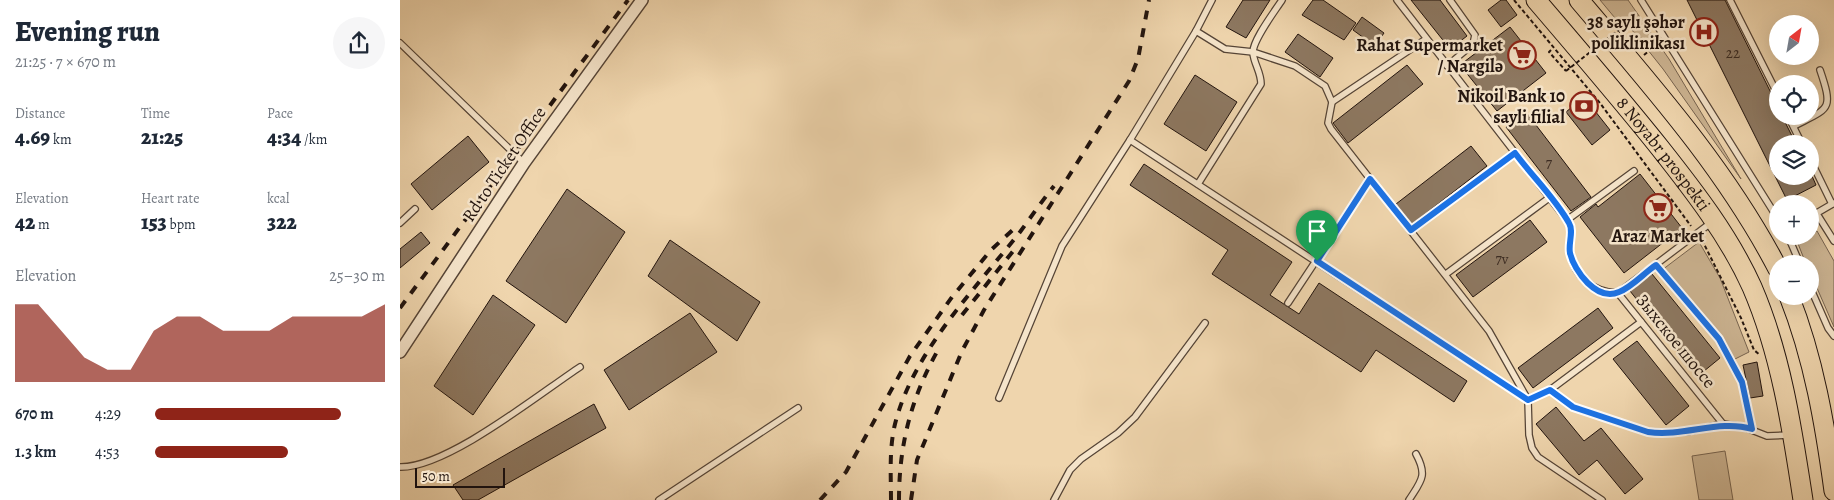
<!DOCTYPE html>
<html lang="en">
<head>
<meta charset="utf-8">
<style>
	body { margin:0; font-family:Alegreya,serif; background:#f6f6f7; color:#1f2937; height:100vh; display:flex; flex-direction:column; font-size:19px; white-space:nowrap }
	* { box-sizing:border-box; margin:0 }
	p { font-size:16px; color:#747a83 }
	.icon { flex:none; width:28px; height:28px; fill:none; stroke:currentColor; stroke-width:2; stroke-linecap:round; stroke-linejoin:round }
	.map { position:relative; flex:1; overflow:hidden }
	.details { display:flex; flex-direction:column; background:#fff; width:400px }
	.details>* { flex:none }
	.needle { width:32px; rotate:31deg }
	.tools { position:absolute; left:1369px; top:15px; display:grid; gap:10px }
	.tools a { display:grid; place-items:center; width:50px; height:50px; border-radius:50%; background:#fff; box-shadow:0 5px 20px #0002; font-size:25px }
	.scale { position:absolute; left:15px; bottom:12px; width:90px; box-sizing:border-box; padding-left:5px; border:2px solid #22140e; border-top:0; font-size:14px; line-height:18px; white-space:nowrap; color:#22140e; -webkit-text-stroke:4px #f5e4ca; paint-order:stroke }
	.pin { position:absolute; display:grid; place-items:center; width:42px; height:42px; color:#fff; margin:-51px -21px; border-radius:50% 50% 50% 0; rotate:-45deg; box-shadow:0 0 5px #0007 }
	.pin .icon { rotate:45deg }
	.round { display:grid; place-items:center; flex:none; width:52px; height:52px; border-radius:26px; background:#f6f6f7 }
	.head { display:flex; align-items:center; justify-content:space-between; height:85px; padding:0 15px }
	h1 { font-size:28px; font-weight:800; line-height:38px }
	.metrics { display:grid; grid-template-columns:repeat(3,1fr); gap:8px; height:85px; padding:5px 15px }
	.metrics div { display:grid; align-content:center }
	.metrics b { font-size:21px; font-weight:800 }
	.metrics small { font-size:14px; font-weight:400 }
	.metrics p { font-size:14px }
	.chart { height:140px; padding:10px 15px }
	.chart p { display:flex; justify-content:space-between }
	.chart svg { width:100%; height:90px; margin-top:5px; fill:#8f2418; opacity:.7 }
	ul { padding:0 15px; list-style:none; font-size:16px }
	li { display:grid; grid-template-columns:80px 60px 1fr; align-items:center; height:38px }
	li i { height:12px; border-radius:6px; background:#8f2418 }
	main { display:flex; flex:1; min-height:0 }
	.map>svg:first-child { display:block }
	.green { fill:#ccb492; stroke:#776450 }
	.building { fill:#8d7861; stroke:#22140e }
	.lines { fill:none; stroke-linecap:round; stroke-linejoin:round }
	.service-casing { stroke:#554436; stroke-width:8 }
	.minor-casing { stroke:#554436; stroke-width:14 }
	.trunk-casing { stroke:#22140e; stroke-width:21 }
	.path { stroke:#22140e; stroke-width:2; stroke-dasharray:4 2.5; stroke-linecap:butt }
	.service { stroke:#f5e4ca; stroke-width:5.5 }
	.minor { stroke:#f5e4ca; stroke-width:11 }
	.trunk { stroke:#efd5ad; stroke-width:19 }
	.rail { stroke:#22140e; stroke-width:4; stroke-dasharray:9 9; stroke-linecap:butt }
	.path-bridge { stroke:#22140e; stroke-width:2; stroke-dasharray:4 2.5; stroke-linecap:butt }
	.route-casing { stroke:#fff; stroke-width:10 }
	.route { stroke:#1a73e8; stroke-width:6 }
	.labels { text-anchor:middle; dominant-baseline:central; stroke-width:5; stroke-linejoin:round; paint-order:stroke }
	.number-label { font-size:15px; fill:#3d2d23 }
	.poi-label { font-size:18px; font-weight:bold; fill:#22140e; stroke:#f5e4ca; text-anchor:end }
	.street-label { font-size:18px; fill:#22140e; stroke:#f5e4ca }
</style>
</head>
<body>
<main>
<section class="details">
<div class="head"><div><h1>Evening run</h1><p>21:25 · 7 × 670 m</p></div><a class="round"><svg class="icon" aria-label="share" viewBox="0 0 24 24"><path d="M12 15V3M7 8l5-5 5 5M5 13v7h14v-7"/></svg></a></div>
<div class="metrics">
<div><p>Distance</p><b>4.69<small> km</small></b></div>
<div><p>Time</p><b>21:25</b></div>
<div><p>Pace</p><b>4:34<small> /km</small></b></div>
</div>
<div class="metrics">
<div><p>Elevation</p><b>42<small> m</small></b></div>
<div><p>Heart rate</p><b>153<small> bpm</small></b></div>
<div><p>kcal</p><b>322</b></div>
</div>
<div class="chart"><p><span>Elevation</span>25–30 m</p>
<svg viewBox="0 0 160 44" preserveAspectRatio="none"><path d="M0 44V6L10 6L20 19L30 32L40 38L50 38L60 19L70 12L80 12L90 19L100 19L110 19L120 12L130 12L140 12L150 12L160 6V44z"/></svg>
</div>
<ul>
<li><b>670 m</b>4:29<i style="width:81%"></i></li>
<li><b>1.3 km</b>4:53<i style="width:58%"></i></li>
</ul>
</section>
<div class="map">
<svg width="1434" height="500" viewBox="0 0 1434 500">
	<rect width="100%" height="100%" fill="#efd5ad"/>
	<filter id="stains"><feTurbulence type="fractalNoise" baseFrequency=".004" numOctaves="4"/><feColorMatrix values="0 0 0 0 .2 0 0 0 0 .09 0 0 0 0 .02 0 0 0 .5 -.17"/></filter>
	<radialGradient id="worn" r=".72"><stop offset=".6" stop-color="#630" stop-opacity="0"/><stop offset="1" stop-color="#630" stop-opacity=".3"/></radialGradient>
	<g class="green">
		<path d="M 1200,0 L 1228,0 L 1269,59 L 1341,179 L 1263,69 L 1224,20 L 1215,18 Z"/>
		<path d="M 1417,231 L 1434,261 L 1434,327 L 1410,272 L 1410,264 L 1406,264 L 1397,241 Z"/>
		<path d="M 1299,242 L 1320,278 L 1349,352 L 1331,361 L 1262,270 Z"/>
		<path d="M 1325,451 L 1333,500 L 1299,500 L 1292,456 Z"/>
	</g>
	<g class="building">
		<path d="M 843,0 L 870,0 L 846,38 L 826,27 Z"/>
		<path d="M 913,0 L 923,0 L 956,23 L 944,40 L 902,15 Z"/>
		<path d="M 1011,0 L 1040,0 L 1067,36 L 1050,49 Z"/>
		<path d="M 1101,0 L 1106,0 L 1117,15 L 1101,27 L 1088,10 Z"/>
		<path d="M 1287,0 L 1325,0 L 1378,107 L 1378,116 L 1382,116 L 1396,144 L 1378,144 L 1378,176 L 1412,176 L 1416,185 L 1387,200 Z"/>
		<path d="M 962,17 L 984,33 L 975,46 L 953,30 Z"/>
		<path d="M 1110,27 L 1146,73 L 1097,111 L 1060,65 Z"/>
		<path d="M 898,34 L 933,58 L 920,77 L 885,52 Z"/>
		<path d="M 1007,65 L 1023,84 L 948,143 L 933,123 Z"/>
		<path d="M 795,75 L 837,102 L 806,151 L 764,124 Z"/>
		<path d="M 1184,97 L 1210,130 L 1192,145 L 1166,112 Z"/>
		<path d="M 1126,112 L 1191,197 L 1171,211 L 1106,127 Z"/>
		<path d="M 68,136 L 89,162 L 32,210 L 11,184 Z"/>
		<path d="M 1071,146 L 1087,166 L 1012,224 L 996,204 Z"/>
		<path d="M 744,164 L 892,262 L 870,295 L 899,314 L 919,283 L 1067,381 L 1054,402 L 976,350 L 961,372 L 812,274 L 828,250 L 730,185 Z"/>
		<path d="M 1240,174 L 1282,228 L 1224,273 L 1180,217 L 1196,204 L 1198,207 Z"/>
		<path d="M 167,189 L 225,232 L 166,323 L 106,281 Z"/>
		<path d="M 1130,220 L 1147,242 L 1073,297 L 1056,275 Z"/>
		<path d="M 21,232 L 30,243 L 0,268 L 0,249 Z"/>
		<path d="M 270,240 L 360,302 L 337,341 L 248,276 Z"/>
		<path d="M 1252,274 L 1320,358 L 1298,376 L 1230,291 Z"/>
		<path d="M 93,295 L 135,325 L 73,415 L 34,386 Z"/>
		<path d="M 1198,308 L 1213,328 L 1133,388 L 1118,368 Z"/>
		<path d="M 290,313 L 317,352 L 229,410 L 204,370 Z"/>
		<path d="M 1237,341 L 1289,406 L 1266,425 L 1213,359 Z"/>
		<path d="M 1357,362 L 1363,396 L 1350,398 L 1343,365 Z"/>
		<path d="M 194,404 L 206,428 L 78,500 L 63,500 L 53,485 Z"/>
		<path d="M 1156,407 L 1184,441 L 1201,428 L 1243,479 L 1225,494 L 1197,460 L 1179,475 L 1136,424 Z"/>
	</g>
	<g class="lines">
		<defs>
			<g id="service">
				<path d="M 812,0 L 796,31 L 825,49 L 853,52 L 895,66 L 925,86 L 932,102 L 928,123 L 931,129 L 1089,331 L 1128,400 L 1129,435 L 1132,448 L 1138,457 L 1202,500"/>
				<path d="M 997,0 L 1170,224 C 1172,233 1169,242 1170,251 C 1173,276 1194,293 1218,293 L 1323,424"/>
				<path d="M 1241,0 L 1378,219"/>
				<path d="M 1330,0 L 1378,95"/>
				<path d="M 796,31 L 730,140 L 1126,399"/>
				<path d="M 0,43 L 124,163"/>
				<path d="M 1047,66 L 1073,44 L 1075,35 L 1050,0"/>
				<path d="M 932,102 L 1026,39"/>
				<path d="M 1388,116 L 1402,144"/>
				<path d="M 1394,126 C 1429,108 1434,111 1420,70"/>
				<path d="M 1410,159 L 1432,204"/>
				<path d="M 798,184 L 861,84 C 861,72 854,64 853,53 C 852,41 875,11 882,0"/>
				<path d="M 1417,214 L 1434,241"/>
				<path d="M 1410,217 L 1434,203"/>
				<path d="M 1167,220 L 1234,171"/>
				<path d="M 0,223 L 15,209"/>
				<path d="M 1011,230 L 1115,153"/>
				<path d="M 1388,236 L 1400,264"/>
				<path d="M 1256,265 L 1319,339 L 1342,382 L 1352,429"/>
				<path d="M 1046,274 L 1149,198"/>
				<path d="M 1410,287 L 1428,328 L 1434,336"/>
				<path d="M 1218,293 L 1312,222"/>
				<path d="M 888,303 L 970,179"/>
				<path d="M 1150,390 L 1173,407 L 1248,432 L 1286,432 L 1323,424 L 1344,427 L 1367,436 L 1391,435"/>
				<path d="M 599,398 L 662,246 L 730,140"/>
				<path d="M 1128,400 L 1150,390 L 1241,322"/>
				<path d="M 0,467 C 47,468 139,394 180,367"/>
				<path d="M 259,500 L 398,408"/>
				<path d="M 654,500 L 670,470 L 681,459 L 718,433 L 735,417 L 805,323"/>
				<path d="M 1009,500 C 1021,481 1028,476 1016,454"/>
			</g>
			<path id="minor" d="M 0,352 L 124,163 L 242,0"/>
			<g id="trunk">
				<path id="s1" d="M 1136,0 C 1178,49 1220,98 1260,148 C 1294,191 1329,236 1352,287 C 1381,354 1392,428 1403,500"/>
				<path d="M 1179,0 C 1251,85 1326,169 1378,269"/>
				<path d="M 1389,296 C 1414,359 1425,425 1434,491"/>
			</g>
		</defs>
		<use href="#service" class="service-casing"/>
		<use href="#minor" class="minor-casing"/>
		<use href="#trunk" class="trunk-casing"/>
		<g class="path">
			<path d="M 1114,0 L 1200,103 L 1291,226"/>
			<path d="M 1151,50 L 1149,52 L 1166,71"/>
			<path d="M 1244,55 L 1258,43"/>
			<path d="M 1302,240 L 1341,318 L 1354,350 L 1360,355"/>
		</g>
		<use href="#service" class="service"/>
		<use href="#minor" class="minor"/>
		<use href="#trunk" class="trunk"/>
		<g class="rail">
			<path d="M 0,308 L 228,0"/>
			<path d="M 562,315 L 618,245"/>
			<path d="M 420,500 L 446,472 L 510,356 L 552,297 L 591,250 L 618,225"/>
			<path d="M 491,500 C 491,475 489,449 495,424 C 513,352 575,289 620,232 C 631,217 642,201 654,186"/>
			<path d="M 499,500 C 499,445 511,398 538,350"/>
			<path d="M 511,500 L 517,460 L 562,351 L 584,310 L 729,81 L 738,59 L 749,0"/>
		</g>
		<path class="path-bridge" d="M 1166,71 L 1221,28"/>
	</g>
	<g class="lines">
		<defs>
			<path id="route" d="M 1115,153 C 1132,176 1155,198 1169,223 C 1174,231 1168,244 1170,253 C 1174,271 1197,302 1219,292 C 1232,287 1244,273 1256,265 L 1319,339 L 1342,382 L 1352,429 C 1319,419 1285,437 1248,432 L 1173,407 L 1150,390 L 1128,400 L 917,261 L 970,179 L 1011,230 Z"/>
		</defs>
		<use href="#route" class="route-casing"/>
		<use href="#route" class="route"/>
	</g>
	<defs>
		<symbol id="hospital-ring" viewBox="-11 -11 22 22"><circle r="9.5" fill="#f5e4ca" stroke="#8f2418" stroke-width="1.5"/><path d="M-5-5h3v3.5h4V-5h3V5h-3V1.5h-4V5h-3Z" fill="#8f2418"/></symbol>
		<symbol id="supermarket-ring" viewBox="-11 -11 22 22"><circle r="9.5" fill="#f5e4ca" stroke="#8f2418" stroke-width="1.5"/><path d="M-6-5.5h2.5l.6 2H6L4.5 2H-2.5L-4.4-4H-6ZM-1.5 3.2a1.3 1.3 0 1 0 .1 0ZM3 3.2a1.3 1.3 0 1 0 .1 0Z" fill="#8f2418"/></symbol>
		<symbol id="bank-ring" viewBox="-11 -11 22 22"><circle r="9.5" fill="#f5e4ca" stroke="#8f2418" stroke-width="1.5"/><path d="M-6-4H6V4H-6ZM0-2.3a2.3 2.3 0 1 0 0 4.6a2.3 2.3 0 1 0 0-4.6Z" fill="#8f2418"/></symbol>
	</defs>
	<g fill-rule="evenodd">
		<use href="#hospital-ring" x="1288" y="16" width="32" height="32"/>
		<use href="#supermarket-ring" x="1106" y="39" width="32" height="32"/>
		<use href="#bank-ring" x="1168" y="90" width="32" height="32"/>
		<use href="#supermarket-ring" x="1242" y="192" width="32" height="32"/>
	</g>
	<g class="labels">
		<g class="number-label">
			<text x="1333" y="53">22</text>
			<text x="1149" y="163">7</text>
			<text x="1102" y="259">7v</text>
		</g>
		<g class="poi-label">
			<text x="1285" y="22">38 saylı şəhər<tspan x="1285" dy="21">poliklinikası</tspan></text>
			<text x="1103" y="45">Rahat Supermarket<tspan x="1103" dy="21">/ Nargilə</tspan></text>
			<text x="1165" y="96">Nikoil Bank 10<tspan x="1165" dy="21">sayli filial</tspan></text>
			<text x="1258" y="236" text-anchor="middle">Araz Market</text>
		</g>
		<g class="street-label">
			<text stroke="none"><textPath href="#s1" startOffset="200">8 Noyabr prospekti</textPath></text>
			<text transform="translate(104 164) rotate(-56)">Rd to Ticket Office</text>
			<text transform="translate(1276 341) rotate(51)">Зыхское шоссе</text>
		</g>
	</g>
	<rect width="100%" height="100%" filter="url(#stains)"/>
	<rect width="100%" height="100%" fill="url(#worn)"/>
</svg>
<div class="tools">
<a><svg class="needle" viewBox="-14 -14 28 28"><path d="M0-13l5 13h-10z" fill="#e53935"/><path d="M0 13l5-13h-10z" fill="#747a83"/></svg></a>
<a><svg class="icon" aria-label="locate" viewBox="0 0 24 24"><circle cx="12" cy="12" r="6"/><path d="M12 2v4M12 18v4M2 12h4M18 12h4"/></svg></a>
<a><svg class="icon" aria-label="layers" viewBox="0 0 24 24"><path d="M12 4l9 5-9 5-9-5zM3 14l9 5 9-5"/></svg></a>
<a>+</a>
<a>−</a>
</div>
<div class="scale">50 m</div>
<div class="pin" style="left:917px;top:261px;background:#1e9e55"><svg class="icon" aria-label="arrive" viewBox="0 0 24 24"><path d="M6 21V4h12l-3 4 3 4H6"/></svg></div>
</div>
</main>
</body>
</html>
